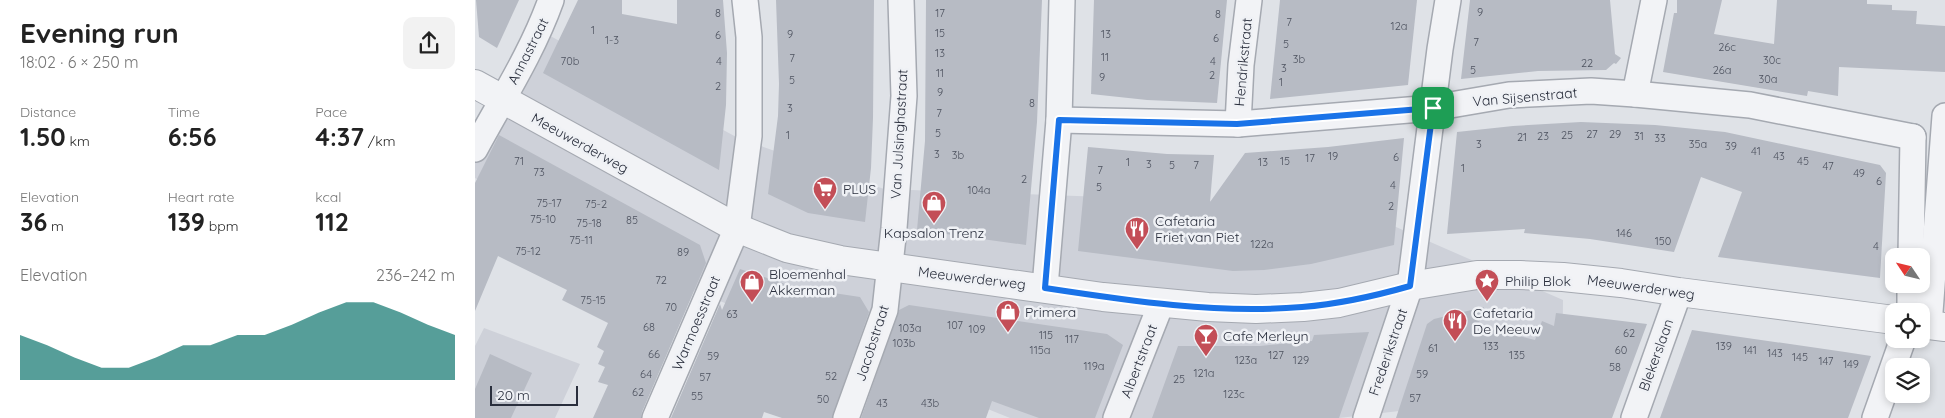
<!DOCTYPE html>
<html lang="en">
<head>
<meta charset="utf-8">
<style>
	body { margin:0; font-family:Quicksand,sans-serif; background:#f2f2f2; color:#222; height:100vh; display:flex; flex-direction:column; font-size:19px; white-space:nowrap }
	* { box-sizing:border-box; margin:0 }
	p { font-size:16px; color:#767676 }
	.icon { flex:none; width:28px; height:28px; fill:none; stroke:currentColor; stroke-width:2; stroke-linecap:round; stroke-linejoin:round }
	.map { position:relative; flex:1; overflow:hidden }
	.drawer { display:flex; flex-direction:column; background:#fff; width:475px }
	.drawer>* { flex:none }
	.needle { width:32px; rotate:305deg }
	.controls { position:absolute; left:1410px; top:248px; display:grid; gap:10px }
	.controls a { display:grid; place-items:center; width:45px; height:45px; border-radius:10px; background:#fff; box-shadow:0 2px 8px #0003; font-size:25px }
	.scale { position:absolute; left:15px; bottom:12px; width:88px; box-sizing:border-box; padding-left:5px; border:2px solid #2a2f3d; border-top:0; font-size:14px; line-height:18px; white-space:nowrap; color:#2a2f3d; -webkit-text-stroke:4px #eff1f5; paint-order:stroke }
	.pin { position:absolute; display:grid; place-items:center; width:42px; height:42px; color:#fff; margin:-21px; border-radius:10px; box-shadow:0 2px 8px #0006 }
	.round { display:grid; place-items:center; flex:none; width:52px; height:52px; border-radius:10px; background:#f2f2f2 }
	.overview { display:flex; align-items:center; justify-content:space-between; height:85px; padding:0 20px }
	h1 { font-size:28px; font-weight:800; line-height:38px }
	.metrics { display:grid; grid-template-columns:repeat(3,1fr); gap:8px; height:85px; padding:5px 20px }
	.metrics div { display:grid; align-content:center }
	.metrics b { font-size:25px; font-weight:800 }
	.metrics small { font-size:14px; font-weight:400 }
	.metrics p { font-size:14px }
	.chart { height:140px; padding:10px 20px }
	.chart p { display:flex; justify-content:space-between }
	.chart svg { width:100%; height:90px; margin-top:5px; fill:#0f766e; opacity:.7 }
	main { display:flex; flex:1; min-height:0 }
	.map>svg:first-child { display:block }
	.built { fill:#ced1d9 }
	.building { fill:#b7bbc4 }
	.lines { fill:none; stroke-linecap:round; stroke-linejoin:round }
	.minor-casing { stroke:#a5a9b1; stroke-width:28 }
	.tertiary-casing { stroke:#a5a9b1; stroke-width:30 }
	.minor { stroke:#f2f3f6; stroke-width:25 }
	.tertiary { stroke:#f2f3f6; stroke-width:28 }
	.route-casing { stroke:#fff; stroke-width:10 }
	.route { stroke:#1a73e8; stroke-width:6 }
	.labels { text-anchor:middle; dominant-baseline:central; stroke-width:5; stroke-linejoin:round; paint-order:stroke }
	.number-label { font-size:11px; fill:#4d525f }
	.street-label { font-size:14px; fill:#2a2f3d; stroke:#eff1f5 }
	.poi-label { font-size:14px; fill:#2a2f3d; stroke:#eff1f5; text-anchor:start }
</style>
</head>
<body>
<main>
<section class="drawer">
<div class="overview"><div><h1>Evening run</h1><p>18:02 · 6 × 250 m</p></div><a class="round"><svg class="icon" aria-label="share" viewBox="0 0 24 24"><path d="M12 15V3M7 8l5-5 5 5M5 13v7h14v-7"/></svg></a></div>
<div class="metrics">
<div><p>Distance</p><b>1.50<small> km</small></b></div>
<div><p>Time</p><b>6:56</b></div>
<div><p>Pace</p><b>4:37<small> /km</small></b></div>
</div>
<div class="metrics">
<div><p>Elevation</p><b>36<small> m</small></b></div>
<div><p>Heart rate</p><b>139<small> bpm</small></b></div>
<div><p>kcal</p><b>112</b></div>
</div>
<div class="chart"><p><span>Elevation</span>236–242 m</p>
<svg viewBox="0 0 160 44" preserveAspectRatio="none"><path d="M0 44V22L10 27L20 33L30 38L40 38L50 33L60 27L70 27L80 22L90 22L100 17L110 11L120 6L130 6L140 11L150 17L160 22V44z"/></svg>
</div>
</section>
<div class="map">
<svg width="1470" height="418" viewBox="0 0 1470 418">
	<rect width="100%" height="100%" fill="#dfe2e7"/>
	<g class="built">
		<path d="M 57,26 L 263,138 L 409,189 L 873,206 L 1088,300 L 1087,392 L 864,418 L 535,418 L 158,266 L 0,178 L 0,125 Z"/>
		<path d="M 9,328 L 105,364 L 80,418 L 0,418 L 0,346 Z"/>
	</g>
	<g class="building">
		<path d="M 1,0 L 44,0 L 22,48 L 4,37 Z"/>
		<path d="M 103,0 L 147,0 L 147,14 L 202,24 L 202,0 L 248,0 L 252,53 L 251,105 L 244,170 L 68,73 Z"/>
		<path d="M 301,0 L 399,0 L 398,118 L 396,168 L 390,222 L 333,213 L 293,194 L 303,116 L 304,84 Z"/>
		<path d="M 451,0 L 567,0 L 562,122 L 551,245 L 442,230 L 450,141 Z"/>
		<path d="M 619,0 L 752,0 L 742,103 L 672,100 L 616,94 Z"/>
		<path d="M 805,0 L 942,0 L 933,85 L 795,99 Z"/>
		<path d="M 995,0 L 1135,0 L 1140,54 L 1146,58 L 1141,64 L 1139,63 L 1131,70 L 1063,71 L 986,79 Z"/>
		<path d="M 1202,0 L 1247,0 L 1239,34 L 1299,44 L 1302,0 L 1392,0 L 1392,4 L 1417,5 L 1417,10 L 1442,11 L 1441,24 L 1470,26 L 1470,72 L 1364,67 L 1363,96 L 1333,91 L 1332,96 L 1188,72 L 1199,13 L 1202,13 Z"/>
		<path d="M 1106,122 L 1180,125 L 1250,132 L 1405,165 L 1411,173 L 1405,278 L 1243,257 L 1267,192 L 1226,177 L 1199,252 L 1115,239 L 1049,233 L 1050,229 L 972,234 L 982,132 L 1038,126 Z"/>
		<path d="M 24,135 L 225,245 L 231,263 L 167,412 L 166,418 L 118,418 L 133,385 L 123,382 L 130,367 L 123,364 L 129,351 L 122,347 L 133,323 L 87,300 L 92,290 L 23,256 L 0,311 L 0,183 Z"/>
		<path d="M 929,138 L 919,245 L 836,264 L 789,270 L 758,271 L 603,251 L 613,147 L 692,154 L 739,155 L 735,202 L 770,153 L 853,147 Z"/>
		<path d="M 265,269 L 319,287 L 385,297 L 394,312 L 357,418 L 307,418 L 289,412 L 287,418 L 196,418 L 245,304 L 247,310 Z"/>
		<path d="M 434,305 L 632,334 L 648,345 L 620,418 L 564,418 L 517,401 L 511,418 L 386,418 L 424,310 Z"/>
		<path d="M 1009,307 L 1003,326 L 1060,340 L 1067,321 L 1079,326 L 1081,313 L 1172,324 L 1137,418 L 921,418 L 952,324 L 959,319 Z"/>
		<path d="M 1217,330 L 1370,352 L 1396,356 L 1373,418 L 1185,418 Z"/>
		<path d="M 894,332 L 864,418 L 677,418 L 703,346 L 785,346 L 837,341 L 839,335 Z"/>
		<path d="M 15,354 L 57,373 L 36,418 L 0,418 L 0,389 Z"/>
	</g>
	<g class="lines">
		<defs>
			<g id="minor">
				<path d="M 1160,94 L 1179,0"/>
				<path d="M 584,120 L 763,124 L 958,108 L 1034,95 L 1116,91 L 1160,94 L 1275,105 L 1438,137"/>
				<path d="M 763,124 L 766,65 L 774,0"/>
				<path d="M 0,149 C 27,99 57,53 76,0"/>
				<path d="M 1436,256 L 1438,137"/>
				<path d="M 570,287 L 584,120 L 587,0"/>
				<path d="M 1435,311 L 1435,284"/>
				<path d="M 1454,325 L 1470,116"/>
				<path d="M 180,418 L 262,228 L 274,136 L 274,37 L 270,0"/>
				<path d="M 371,418 L 410,310 L 419,228 L 429,96 L 426,0"/>
				<path d="M 641,418 L 686,304"/>
				<path d="M 891,418 L 935,286 L 965,49 L 973,0"/>
				<path d="M 1159,418 L 1204,292"/>
				<path d="M 1400,418 L 1428,339"/>
			</g>
			<g id="tertiary">
				<path d="M 0,84 L 262,228 L 312,248 L 365,260 L 628,297 L 733,307 L 781,309 L 828,307 L 864,303 L 935,286 L 1002,275 L 1045,275 L 1088,277 L 1146,283 L 1204,292 L 1419,320"/>
				<path d="M 1446,324 L 1470,327"/>
			</g>
		</defs>
		<use href="#minor" class="minor-casing"/>
		<use href="#tertiary" class="tertiary-casing"/>
		<use href="#minor" class="minor"/>
		<use href="#tertiary" class="tertiary"/>
	</g>
	<g class="lines">
		<defs>
			<path id="route" d="M 958,108 L 935,286 C 900,296 864,304 827,307 C 741,314 655,301 570,288 L 584,120 L 762,124 Z"/>
		</defs>
		<use href="#route" class="route-casing"/>
		<use href="#route" class="route"/>
	</g>
	<defs>
		<symbol id="supermarket-pin" viewBox="-11 -11 22 30"><path d="M0 17L-7.5 6A9.5 9.5 0 1 1 7.5 6Z" fill="#c34e57" stroke="#eff1f5"/><path d="M-6-5.5h2.5l.6 2H6L4.5 2H-2.5L-4.4-4H-6ZM-1.5 3.2a1.3 1.3 0 1 0 .1 0ZM3 3.2a1.3 1.3 0 1 0 .1 0Z" fill="#fff"/></symbol>
		<symbol id="shop-pin" viewBox="-11 -11 22 30"><path d="M0 17L-7.5 6A9.5 9.5 0 1 1 7.5 6Z" fill="#c34e57" stroke="#eff1f5"/><path d="M-5-2.5h2.3a2.7 3.5 0 0 1 5.4 0H5L5.5 6h-11ZM-1.5-2.5h3a1.5 2.3 0 0 0-3 0Z" fill="#fff"/></symbol>
		<symbol id="restaurant-pin" viewBox="-11 -11 22 30"><path d="M0 17L-7.5 6A9.5 9.5 0 1 1 7.5 6Z" fill="#c34e57" stroke="#eff1f5"/><path d="M-5-6h1v4h1v-4h1v4h1v-4h1v5L-1.5 .5V6h-2V.5L-5-1ZM5-6V6H3V1.5H1.5Q1.5-4 5-6Z" fill="#fff"/></symbol>
		<symbol id="sight-pin" viewBox="-11 -11 22 30"><path d="M0 17L-7.5 6A9.5 9.5 0 1 1 7.5 6Z" fill="#c34e57" stroke="#eff1f5"/><path d="M0-6L1.8-2.2L6-1.7L2.9 1.2L3.7 5.4L0 3.3L-3.7 5.4L-2.9 1.2L-6-1.7L-1.8-2.2Z" fill="#fff"/></symbol>
		<symbol id="bar-pin" viewBox="-11 -11 22 30"><path d="M0 17L-7.5 6A9.5 9.5 0 1 1 7.5 6Z" fill="#c34e57" stroke="#eff1f5"/><path d="M-6-5H6L.8 .8V4.5H3.5V6h-7V4.5H-.8V.8Z" fill="#fff"/></symbol>
	</defs>
	<g fill-rule="evenodd">
		<use href="#supermarket-pin" x="336" y="175" width="28" height="38"/>
		<use href="#shop-pin" x="445" y="189" width="28" height="38"/>
		<use href="#restaurant-pin" x="648" y="215" width="28" height="38"/>
		<use href="#sight-pin" x="998" y="267" width="28" height="38"/>
		<use href="#shop-pin" x="263" y="268" width="28" height="38"/>
		<use href="#shop-pin" x="519" y="298" width="28" height="38"/>
		<use href="#restaurant-pin" x="966" y="307" width="28" height="38"/>
		<use href="#bar-pin" x="717" y="322" width="28" height="38"/>
	</g>
	<g class="labels">
		<g class="number-label">
			<text x="1005" y="12">9</text>
			<text x="243" y="13">8</text>
			<text x="465" y="13">17</text>
			<text x="743" y="14">8</text>
			<text x="814" y="22">7</text>
			<text x="924" y="26">12a</text>
			<text x="118" y="30">1</text>
			<text x="465" y="33">15</text>
			<text x="315" y="34">9</text>
			<text x="631" y="34">13</text>
			<text x="243" y="35">6</text>
			<text x="741" y="38">6</text>
			<text x="137" y="40">1-3</text>
			<text x="1001" y="42">7</text>
			<text x="811" y="44">5</text>
			<text x="1252" y="47">26c</text>
			<text x="465" y="53">13</text>
			<text x="630" y="57">11</text>
			<text x="317" y="58">7</text>
			<text x="824" y="59">3b</text>
			<text x="1297" y="60">30c</text>
			<text x="95" y="61">70b</text>
			<text x="244" y="61">4</text>
			<text x="738" y="61">4</text>
			<text x="1112" y="63">22</text>
			<text x="809" y="68">3</text>
			<text x="998" y="70">5</text>
			<text x="1247" y="70">26a</text>
			<text x="465" y="73">11</text>
			<text x="737" y="75">2</text>
			<text x="627" y="77">9</text>
			<text x="1293" y="79">30a</text>
			<text x="317" y="80">5</text>
			<text x="806" y="82">1</text>
			<text x="243" y="86">2</text>
			<text x="465" y="92">9</text>
			<text x="557" y="103">8</text>
			<text x="315" y="108">3</text>
			<text x="464" y="113">7</text>
			<text x="463" y="133">5</text>
			<text x="1117" y="134">27</text>
			<text x="1140" y="134">29</text>
			<text x="313" y="135">1</text>
			<text x="1092" y="135">25</text>
			<text x="1068" y="136">23</text>
			<text x="1164" y="136">31</text>
			<text x="1047" y="137">21</text>
			<text x="1185" y="138">33</text>
			<text x="1004" y="144">3</text>
			<text x="1223" y="144">35a</text>
			<text x="1256" y="146">39</text>
			<text x="1281" y="151">41</text>
			<text x="462" y="154">3</text>
			<text x="483" y="155">3b</text>
			<text x="858" y="156">19</text>
			<text x="1304" y="156">43</text>
			<text x="921" y="157">6</text>
			<text x="835" y="158">17</text>
			<text x="44" y="161">71</text>
			<text x="810" y="161">15</text>
			<text x="1328" y="161">45</text>
			<text x="653" y="162">1</text>
			<text x="788" y="162">13</text>
			<text x="674" y="164">3</text>
			<text x="697" y="165">5</text>
			<text x="721" y="165">7</text>
			<text x="1353" y="166">47</text>
			<text x="988" y="168">1</text>
			<text x="625" y="170">7</text>
			<text x="64" y="172">73</text>
			<text x="1384" y="173">49</text>
			<text x="549" y="179">2</text>
			<text x="1404" y="181">6</text>
			<text x="918" y="185">4</text>
			<text x="624" y="187">5</text>
			<text x="504" y="190">104a</text>
			<text x="74" y="203">75-17</text>
			<text x="121" y="204">75-2</text>
			<text x="916" y="206">2</text>
			<text x="68" y="219">75-10</text>
			<text x="157" y="220">85</text>
			<text x="114" y="223">75-18</text>
			<text x="1149" y="233">146</text>
			<text x="106" y="240">75-11</text>
			<text x="1188" y="241">150</text>
			<text x="787" y="244">122a</text>
			<text x="1401" y="246">4</text>
			<text x="53" y="251">75-12</text>
			<text x="208" y="252">89</text>
			<text x="186" y="280">72</text>
			<text x="118" y="300">75-15</text>
			<text x="196" y="307">70</text>
			<text x="257" y="314">63</text>
			<text x="480" y="325">107</text>
			<text x="174" y="327">68</text>
			<text x="435" y="328">103a</text>
			<text x="502" y="329">109</text>
			<text x="1154" y="333">62</text>
			<text x="571" y="335">115</text>
			<text x="597" y="339">117</text>
			<text x="429" y="343">103b</text>
			<text x="1016" y="346">133</text>
			<text x="1249" y="346">139</text>
			<text x="958" y="348">61</text>
			<text x="565" y="350">115a</text>
			<text x="1146" y="350">60</text>
			<text x="1275" y="350">141</text>
			<text x="1300" y="353">143</text>
			<text x="179" y="354">66</text>
			<text x="801" y="355">127</text>
			<text x="1042" y="355">135</text>
			<text x="238" y="356">59</text>
			<text x="1325" y="357">145</text>
			<text x="771" y="360">123a</text>
			<text x="826" y="360">129</text>
			<text x="1351" y="361">147</text>
			<text x="1376" y="364">149</text>
			<text x="619" y="366">119a</text>
			<text x="1140" y="367">58</text>
			<text x="729" y="373">121a</text>
			<text x="171" y="374">64</text>
			<text x="947" y="374">59</text>
			<text x="356" y="376">52</text>
			<text x="230" y="377">57</text>
			<text x="704" y="379">25</text>
			<text x="163" y="392">62</text>
			<text x="759" y="394">123c</text>
			<text x="222" y="396">55</text>
			<text x="940" y="398">57</text>
			<text x="348" y="399">50</text>
			<text x="407" y="403">43</text>
			<text x="455" y="403">43b</text>
		</g>
		<g class="street-label">
			<text transform="translate(53 51) rotate(-63)">Annastraat</text>
			<text transform="translate(768 62) rotate(-85)">Hendrikstraat</text>
			<text transform="translate(1050 97) rotate(-5)">Van Sijsenstraat</text>
			<text transform="translate(424 134) rotate(-87)">Van Julsinghastraat</text>
			<text transform="translate(105 143) rotate(29)">Meeuwerderweg</text>
			<text transform="translate(497 278) rotate(7)">Meeuwerderweg</text>
			<text transform="translate(1166 287) rotate(8)">Meeuwerderweg</text>
			<text transform="translate(221 323) rotate(-67)">Warmoesstraat</text>
			<text transform="translate(397 343) rotate(-72)">Jacobstraat</text>
			<text transform="translate(913 352) rotate(-71)">Frederikstraat</text>
			<text transform="translate(1181 355) rotate(-70)">Blekerslaan</text>
			<text transform="translate(664 361) rotate(-69)">Albertstraat</text>
		</g>
		<g class="poi-label">
			<text x="368" y="189">PLUS</text>
			<text x="680" y="221">Cafetaria<tspan x="680" dy="16">Friet van Piet</tspan></text>
			<text x="459" y="233" text-anchor="middle">Kapsalon Trenz</text>
			<text x="294" y="274">Bloemenhal<tspan x="294" dy="16">Akkerman</tspan></text>
			<text x="1030" y="281">Philip Blok</text>
			<text x="550" y="312">Primera</text>
			<text x="998" y="313">Cafetaria<tspan x="998" dy="16">De Meeuw</tspan></text>
			<text x="748" y="336">Cafe Merleyn</text>
		</g>
	</g>
</svg>
<div class="controls">
<a><svg class="needle" viewBox="-14 -14 28 28"><path d="M0-13l5 13h-10z" fill="#e53935"/><path d="M0 13l5-13h-10z" fill="#767676"/></svg></a>
<a><svg class="icon" aria-label="locate" viewBox="0 0 24 24"><circle cx="12" cy="12" r="6"/><path d="M12 2v4M12 18v4M2 12h4M18 12h4"/></svg></a>
<a><svg class="icon" aria-label="layers" viewBox="0 0 24 24"><path d="M12 4l9 5-9 5-9-5zM3 14l9 5 9-5"/></svg></a>
</div>
<div class="scale">20 m</div>
<div class="pin" style="left:958px;top:108px;background:#1e9e55"><svg class="icon" aria-label="arrive" viewBox="0 0 24 24"><path d="M6 21V4h12l-3 4 3 4H6"/></svg></div>
</div>
</main>
</body>
</html>
